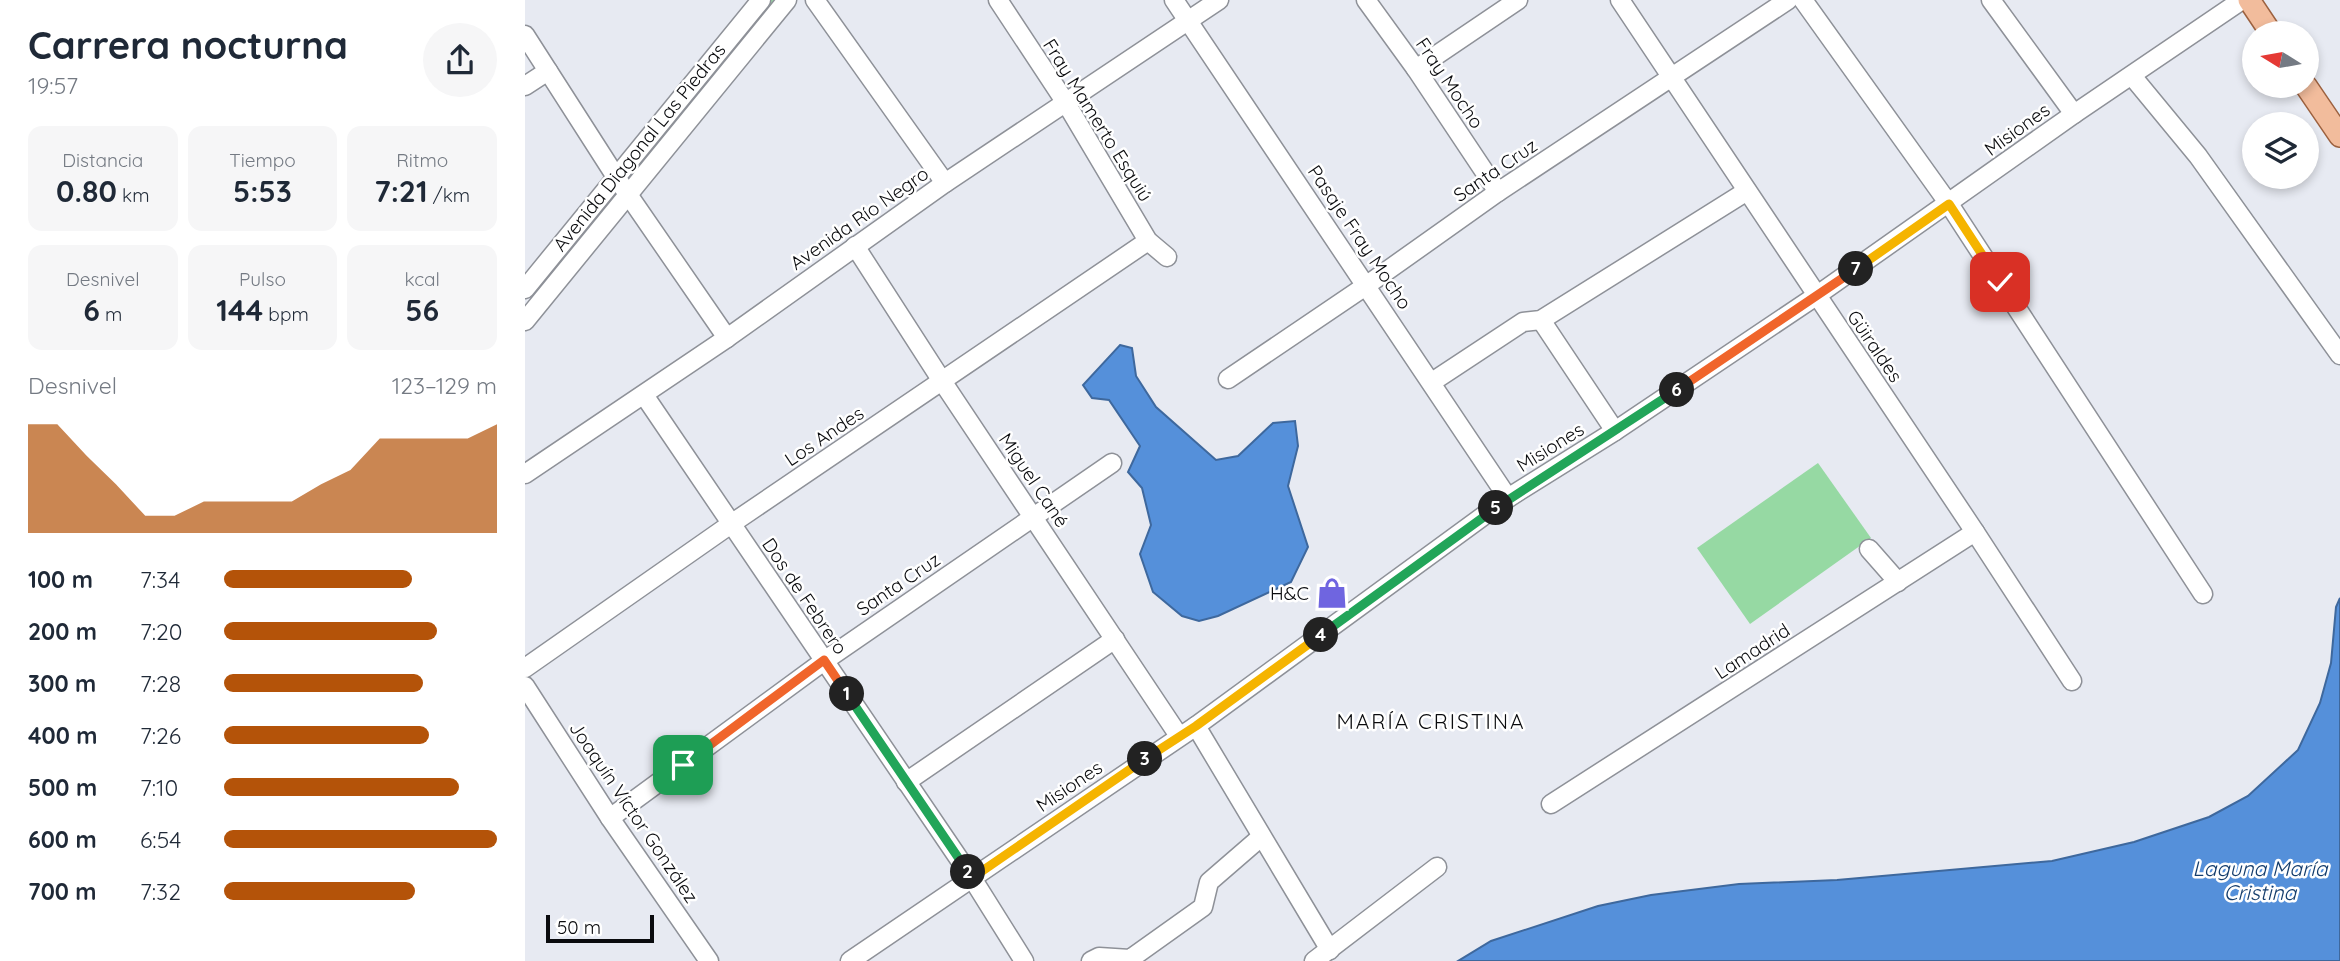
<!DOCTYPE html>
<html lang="es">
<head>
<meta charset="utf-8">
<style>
	body { margin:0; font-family:Quicksand,sans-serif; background:#f6f6f7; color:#1f2937; height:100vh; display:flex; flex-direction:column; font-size:26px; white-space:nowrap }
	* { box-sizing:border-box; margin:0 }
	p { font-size:23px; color:#747a83 }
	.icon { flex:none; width:38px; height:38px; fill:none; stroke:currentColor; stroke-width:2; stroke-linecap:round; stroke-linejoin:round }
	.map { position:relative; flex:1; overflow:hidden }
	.side { display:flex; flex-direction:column; background:#fff; width:525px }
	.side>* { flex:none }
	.needle { width:46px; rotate:281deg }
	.buttons { position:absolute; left:1717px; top:21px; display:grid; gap:14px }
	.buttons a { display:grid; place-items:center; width:77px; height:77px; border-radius:50%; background:#fff; box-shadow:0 4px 10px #0003; font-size:35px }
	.scale { position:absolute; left:21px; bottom:18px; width:108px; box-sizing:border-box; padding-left:7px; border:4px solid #0a0b0e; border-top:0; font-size:19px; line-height:24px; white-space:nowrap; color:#0a0b0e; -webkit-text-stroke:5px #fff; paint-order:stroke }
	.pin { position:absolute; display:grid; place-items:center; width:60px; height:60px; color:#fff; margin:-30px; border-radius:14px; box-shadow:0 4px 10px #0006 }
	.km { position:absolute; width:35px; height:35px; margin:-18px; border-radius:50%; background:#222; color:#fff; font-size:19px; line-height:35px; text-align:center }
	.round { display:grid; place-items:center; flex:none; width:74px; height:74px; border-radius:37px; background:#f6f6f7 }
	.overview { display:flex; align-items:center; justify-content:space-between; height:119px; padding:0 28px }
	h1 { font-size:38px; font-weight:800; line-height:52px }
	.figures { display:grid; grid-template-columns:repeat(3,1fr); gap:10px; height:119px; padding:7px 28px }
	.figures div { display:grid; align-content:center; border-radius:14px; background:#f6f6f7; text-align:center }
	.figures b { font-size:30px; font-weight:800 }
	.figures small { font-size:19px; font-weight:400 }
	.figures p { font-size:19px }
	.chart { height:196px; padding:14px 28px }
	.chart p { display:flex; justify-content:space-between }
	.chart svg { width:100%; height:126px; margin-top:7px; fill:#b45309; opacity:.7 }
	ul { padding:0 28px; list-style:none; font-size:23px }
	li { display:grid; grid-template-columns:112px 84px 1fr; align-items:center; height:52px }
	li i { height:18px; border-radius:9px; background:#b45309 }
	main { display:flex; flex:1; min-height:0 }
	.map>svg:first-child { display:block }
	.green { fill:#96d9a3 }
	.water { fill:#5590da; stroke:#3e689d; stroke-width:2 }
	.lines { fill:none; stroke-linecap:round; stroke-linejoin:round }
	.minor-casing { stroke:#8e9198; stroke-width:21 }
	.major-casing { stroke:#9c613f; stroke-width:24 }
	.minor { stroke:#fff; stroke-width:18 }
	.major { stroke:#f2bc9c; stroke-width:21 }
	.split-1-casing { stroke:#fff; stroke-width:14 }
	.split-2-casing { stroke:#fff; stroke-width:14 }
	.split-3-casing { stroke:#fff; stroke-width:14 }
	.split-4-casing { stroke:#fff; stroke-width:14 }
	.split-5-casing { stroke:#fff; stroke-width:14 }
	.split-6-casing { stroke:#fff; stroke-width:14 }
	.split-7-casing { stroke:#fff; stroke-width:14 }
	.split-8-casing { stroke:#fff; stroke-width:14 }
	.split-1 { stroke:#f0652b; stroke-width:9 }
	.split-2 { stroke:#22a559; stroke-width:9 }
	.split-3 { stroke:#f5b400; stroke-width:9 }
	.split-4 { stroke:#f5b400; stroke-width:9 }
	.split-5 { stroke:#22a559; stroke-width:9 }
	.split-6 { stroke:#22a559; stroke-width:9 }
	.split-7 { stroke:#f0652b; stroke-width:9 }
	.split-8 { stroke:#f5b400; stroke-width:9 }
	.labels { text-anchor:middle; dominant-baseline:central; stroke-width:5; stroke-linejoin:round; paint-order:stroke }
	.street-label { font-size:19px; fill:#0a0b0e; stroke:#fff }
	.poi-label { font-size:19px; fill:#0a0b0e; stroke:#fff; text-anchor:end }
	.neighbourhood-label { font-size:21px; letter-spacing:2px; fill:#0a0b0e; stroke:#fff }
	.water-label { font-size:21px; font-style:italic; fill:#143d6d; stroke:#fff }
</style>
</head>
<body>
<main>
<section class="side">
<div class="overview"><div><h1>Carrera nocturna</h1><p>19:57</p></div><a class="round"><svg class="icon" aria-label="share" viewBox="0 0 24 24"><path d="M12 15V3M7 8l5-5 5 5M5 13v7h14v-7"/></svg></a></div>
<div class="figures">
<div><p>Distancia</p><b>0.80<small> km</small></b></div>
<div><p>Tiempo</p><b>5:53</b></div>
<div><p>Ritmo</p><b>7:21<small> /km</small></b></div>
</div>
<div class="figures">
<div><p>Desnivel</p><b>6<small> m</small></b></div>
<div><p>Pulso</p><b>144<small> bpm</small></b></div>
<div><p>kcal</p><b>56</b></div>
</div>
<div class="chart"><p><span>Desnivel</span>123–129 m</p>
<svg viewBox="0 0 160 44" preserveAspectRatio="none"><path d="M0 44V6L10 6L20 17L30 27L40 38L50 38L60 33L70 33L80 33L90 33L100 27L110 22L120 11L130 11L140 11L150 11L160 6V44z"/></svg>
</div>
<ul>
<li><b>100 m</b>7:34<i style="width:69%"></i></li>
<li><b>200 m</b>7:20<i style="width:78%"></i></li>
<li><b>300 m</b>7:28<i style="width:73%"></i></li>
<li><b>400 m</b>7:26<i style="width:75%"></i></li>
<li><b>500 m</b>7:10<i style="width:86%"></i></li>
<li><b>600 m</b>6:54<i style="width:100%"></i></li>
<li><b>700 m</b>7:32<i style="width:70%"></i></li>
</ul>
</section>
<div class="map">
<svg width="1815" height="961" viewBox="0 0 1815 961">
	<rect width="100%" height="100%" fill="#e7eaf2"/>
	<g class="green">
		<path d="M 245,0 L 254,0 L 105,176 L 100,172 Z"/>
		<path d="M 1293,463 L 1346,538 L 1225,624 L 1172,548 Z"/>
	</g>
	<g class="water">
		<path d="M 595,345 L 607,348 L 611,376 L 631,407 L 691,460 L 713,456 L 748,423 L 770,421 L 773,446 L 763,486 L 783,547 L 766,582 L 693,616 L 674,621 L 657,616 L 628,592 L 615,554 L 626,525 L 617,488 L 603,472 L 615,446 L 584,400 L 567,398 L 558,385 Z"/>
		<path d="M 1815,598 L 1815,961 L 933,961 L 966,941 L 1073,906 L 1126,895 L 1214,884 L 1312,880 L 1527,861 L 1609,842 L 1684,817 L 1723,796 L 1773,750 L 1795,703 L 1806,663 L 1811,607 Z"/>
	</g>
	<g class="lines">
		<defs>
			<g id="minor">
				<path d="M 290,0 L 420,183"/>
				<path d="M 473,0 L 541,103 L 623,241 L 642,257"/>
				<path d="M 649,0 L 983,498"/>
				<path d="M 841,0 L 891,69 L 973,192"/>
				<path d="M 1095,0 L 1450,532 L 1547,681"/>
				<path d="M 1278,0 L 1424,204 L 1678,594"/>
				<path d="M 1466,0 L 1549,114"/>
				<path d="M 0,35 L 91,177 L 202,338"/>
				<path d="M 891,69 L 993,0"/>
				<path d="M 1607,76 L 1673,156 L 1815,355"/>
				<path d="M 0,86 L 23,71"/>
				<path d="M 330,246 L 417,381 L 654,736"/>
				<path d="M 0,289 L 236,0"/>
				<path d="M 1016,320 L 1090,431"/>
				<path d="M 0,321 L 262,0"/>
				<path d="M 703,379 L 842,285 L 973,192 L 1263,0"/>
				<path d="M 907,382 L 998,322 L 1016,320 L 1222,191"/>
				<path d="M 119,395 L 447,878 L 499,961"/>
				<path d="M 0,474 L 202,338 L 420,183 L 694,0"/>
				<path d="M 1344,549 L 1373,582"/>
				<path d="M 0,668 L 206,524 L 623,241"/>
				<path d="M 0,686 L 85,818 L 184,961"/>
				<path d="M 671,726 L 805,950"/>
				<path d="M 381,782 L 590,639"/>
				<path d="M 1026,804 L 1450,532"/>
				<path d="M 85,818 L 299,661 L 587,463"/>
				<path d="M 325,961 L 671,726 L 983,498 L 1090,431 L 1291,296 L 1549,114 L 1717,0"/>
				<path d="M 566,961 L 574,957 L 605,959 L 678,907 L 684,882 L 736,837"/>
				<path d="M 789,961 L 912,867"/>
			</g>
			<g id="major">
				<path d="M 1724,0 L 1746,33"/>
				<path d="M 1781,86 L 1815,136"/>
			</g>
		</defs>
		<use href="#minor" class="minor-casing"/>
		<use href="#major" class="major-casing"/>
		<use href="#minor" class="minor"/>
		<use href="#major" class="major"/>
	</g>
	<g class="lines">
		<defs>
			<path id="split-1" d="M 158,765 L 299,660 L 322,694"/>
			<path id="split-2" d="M 322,694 L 443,872"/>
			<path id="split-3" d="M 443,872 L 447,878 L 620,759"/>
			<path id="split-4" d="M 620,759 L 671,726 L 796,635"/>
			<path id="split-5" d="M 796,635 L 971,508"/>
			<path id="split-6" d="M 971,508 L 1152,390"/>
			<path id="split-7" d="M 1152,390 L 1331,269"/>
			<path id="split-8" d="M 1331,269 L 1424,204 L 1475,282"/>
		</defs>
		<use href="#split-1" class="split-1-casing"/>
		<use href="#split-2" class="split-2-casing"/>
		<use href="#split-3" class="split-3-casing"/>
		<use href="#split-4" class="split-4-casing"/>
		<use href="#split-5" class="split-5-casing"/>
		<use href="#split-6" class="split-6-casing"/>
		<use href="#split-7" class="split-7-casing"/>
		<use href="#split-8" class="split-8-casing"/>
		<use href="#split-1" class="split-1"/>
		<use href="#split-2" class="split-2"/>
		<use href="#split-3" class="split-3"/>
		<use href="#split-4" class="split-4"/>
		<use href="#split-5" class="split-5"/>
		<use href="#split-6" class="split-6"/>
		<use href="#split-7" class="split-7"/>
		<use href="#split-8" class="split-8"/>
	</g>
	<defs>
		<symbol id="shop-bare" viewBox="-9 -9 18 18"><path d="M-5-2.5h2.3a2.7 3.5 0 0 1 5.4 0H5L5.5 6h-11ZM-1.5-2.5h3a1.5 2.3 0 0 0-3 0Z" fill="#6f65e0" stroke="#fff" stroke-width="2.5" paint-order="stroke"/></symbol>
	</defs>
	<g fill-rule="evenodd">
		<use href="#shop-bare" x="785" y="571" width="44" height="44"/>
	</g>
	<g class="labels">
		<g class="street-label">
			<text transform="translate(925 83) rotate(56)">Fray Mocho</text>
			<text transform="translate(573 120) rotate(58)">Fray Mamerto Esquiú</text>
			<text transform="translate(1492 129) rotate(-36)">Misiones</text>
			<text transform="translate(114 147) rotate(-51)">Avenida Diagonal Las Piedras</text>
			<text transform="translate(970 170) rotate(-34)">Santa Cruz</text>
			<text transform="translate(334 218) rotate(-35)">Avenida Río Negro</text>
			<text transform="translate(835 237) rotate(56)">Pasaje Fray Mocho</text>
			<text transform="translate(1350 346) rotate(56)">Güiraldes</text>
			<text transform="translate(299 436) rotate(-34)">Los Andes</text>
			<text transform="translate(1025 447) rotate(-32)">Misiones</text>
			<text transform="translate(509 480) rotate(56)">Miguel Cané</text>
			<text transform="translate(373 584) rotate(-34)">Santa Cruz</text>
			<text transform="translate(280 596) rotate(56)">Dos de Febrero</text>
			<text transform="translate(1227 651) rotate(-33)">Lamadrid</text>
			<text transform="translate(544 786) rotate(-34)">Misiones</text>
			<text transform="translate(109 812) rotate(56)">Joaquín Víctor González</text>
		</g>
		<g class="poi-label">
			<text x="784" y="593">H&amp;C</text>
		</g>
		<g class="neighbourhood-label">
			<text x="906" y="721">MARÍA CRISTINA</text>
		</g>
		<g class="water-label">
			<text x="1735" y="868">Laguna María<tspan x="1735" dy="24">Cristina</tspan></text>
		</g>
	</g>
</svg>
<div class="buttons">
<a><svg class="needle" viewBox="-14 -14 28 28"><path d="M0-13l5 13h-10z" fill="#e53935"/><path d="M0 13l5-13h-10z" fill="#747a83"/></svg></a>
<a><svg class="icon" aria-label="layers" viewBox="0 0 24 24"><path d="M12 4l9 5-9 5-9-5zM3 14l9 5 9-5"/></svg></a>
</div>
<div class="scale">50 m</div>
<div class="pin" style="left:158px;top:765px;background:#1e9e55"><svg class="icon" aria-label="arrive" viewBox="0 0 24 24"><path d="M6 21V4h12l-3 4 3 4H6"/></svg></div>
<div class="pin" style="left:1475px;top:282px;background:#d93025"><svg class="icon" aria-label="check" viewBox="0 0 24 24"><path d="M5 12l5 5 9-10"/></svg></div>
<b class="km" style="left:322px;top:694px">1</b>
<b class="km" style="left:443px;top:872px">2</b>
<b class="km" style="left:620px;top:759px">3</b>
<b class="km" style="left:796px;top:635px">4</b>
<b class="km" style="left:971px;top:508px">5</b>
<b class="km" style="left:1152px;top:390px">6</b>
<b class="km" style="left:1331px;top:269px">7</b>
</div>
</main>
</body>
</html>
